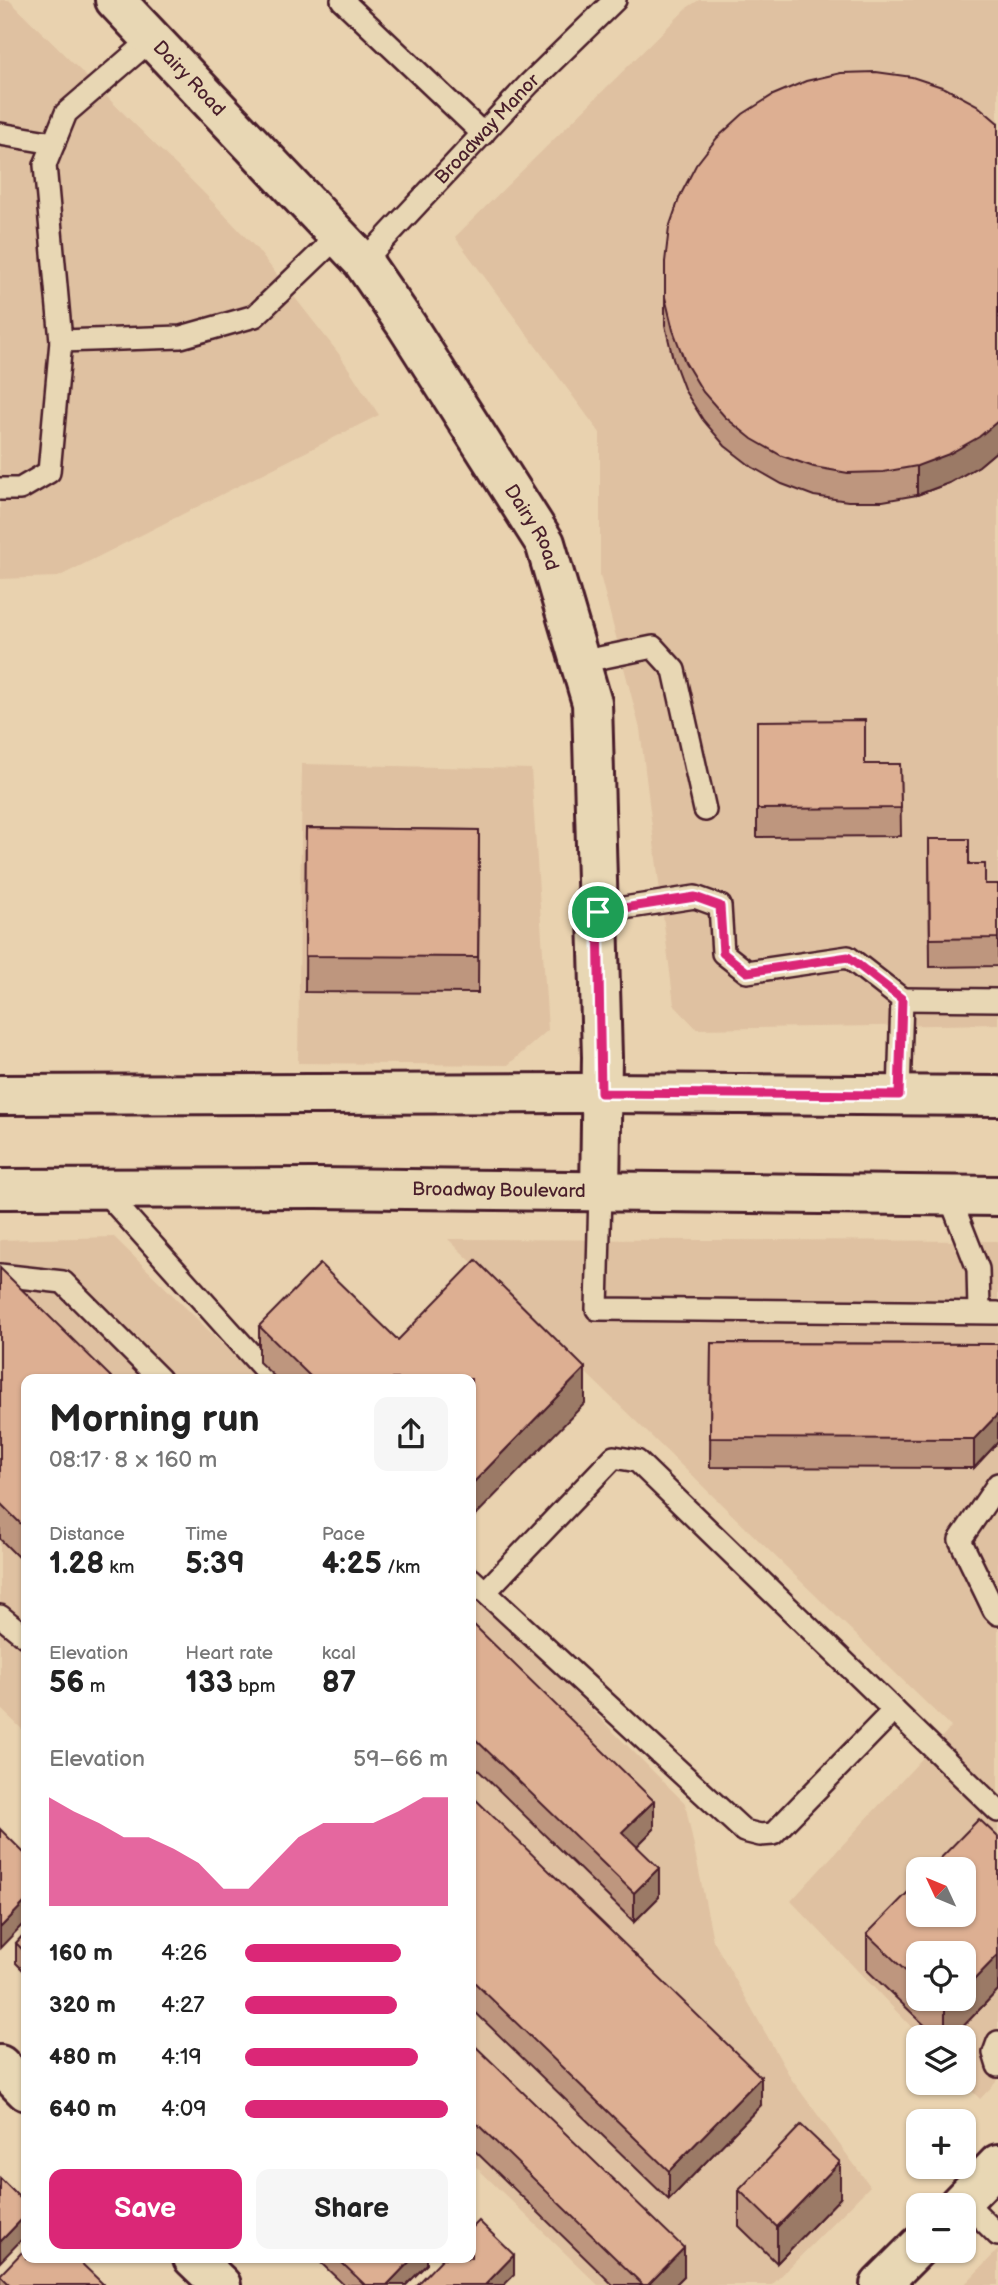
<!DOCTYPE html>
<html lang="en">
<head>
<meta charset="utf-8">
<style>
	body { margin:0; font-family:"Balsamiq Sans",sans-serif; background:#f6f6f6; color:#222; height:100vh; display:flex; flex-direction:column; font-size:26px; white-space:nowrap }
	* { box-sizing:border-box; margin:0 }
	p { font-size:23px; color:#767676 }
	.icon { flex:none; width:38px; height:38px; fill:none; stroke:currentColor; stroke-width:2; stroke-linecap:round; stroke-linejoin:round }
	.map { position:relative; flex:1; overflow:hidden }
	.sheet { position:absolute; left:21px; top:1374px; width:455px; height:889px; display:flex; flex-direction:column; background:#fff; border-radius:14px; box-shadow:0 2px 5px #0004 }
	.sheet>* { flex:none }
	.needle { width:46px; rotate:314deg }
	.controls { position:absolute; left:906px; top:1857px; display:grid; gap:14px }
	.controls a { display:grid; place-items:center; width:70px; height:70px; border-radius:14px; background:#fff; box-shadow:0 2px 5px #0004; font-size:35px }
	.pin { position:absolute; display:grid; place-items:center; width:60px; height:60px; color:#fff; margin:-30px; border:4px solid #fff; border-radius:50%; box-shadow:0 2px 7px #0007 }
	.round { display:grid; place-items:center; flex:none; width:74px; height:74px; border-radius:14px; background:#f6f6f6 }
	.head { display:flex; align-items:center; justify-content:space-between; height:119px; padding:0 28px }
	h1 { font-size:38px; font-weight:600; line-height:52px }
	.stats { display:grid; grid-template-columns:repeat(3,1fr); gap:10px; height:119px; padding:7px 28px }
	.stats div { display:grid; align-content:center }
	.stats b { font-size:30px; font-weight:600 }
	.stats small { font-size:19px; font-weight:400 }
	.stats p { font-size:19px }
	.chart { height:196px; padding:14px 28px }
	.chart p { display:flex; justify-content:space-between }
	.chart svg { width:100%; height:126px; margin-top:7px; fill:#db2777; opacity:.7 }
	.primary-button { display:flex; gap:14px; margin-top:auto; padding:14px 28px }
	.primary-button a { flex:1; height:80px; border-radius:14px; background:#db2777; color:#fff; font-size:28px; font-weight:600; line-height:80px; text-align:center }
	.primary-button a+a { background:#f6f6f6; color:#222 }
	ul { padding:0 28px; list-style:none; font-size:23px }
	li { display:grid; grid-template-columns:112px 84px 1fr; align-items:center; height:52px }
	li i { height:18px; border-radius:9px; background:#db2777 }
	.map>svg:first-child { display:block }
	.built { fill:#dfc1a1; fill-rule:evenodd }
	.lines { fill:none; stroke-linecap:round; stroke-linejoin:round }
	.service-casing { stroke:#4a1f2b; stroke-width:26 }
	.minor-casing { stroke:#4a1f2b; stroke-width:44 }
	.tertiary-casing { stroke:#4a1f2b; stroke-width:44 }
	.primary-casing { stroke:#4a1f2b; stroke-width:44 }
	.service { stroke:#e8d7b4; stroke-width:21 }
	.minor { stroke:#e8d7b4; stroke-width:38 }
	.tertiary { stroke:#e8d7b4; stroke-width:38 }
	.primary { stroke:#e8d7b4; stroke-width:38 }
	.wall { fill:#be967e; stroke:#4a1f2b; stroke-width:2; fill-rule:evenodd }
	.shaded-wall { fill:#9b7a66; stroke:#4a1f2b; stroke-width:2 }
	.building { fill:#ddaf92; stroke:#4a1f2b; stroke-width:2 }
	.route-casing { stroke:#fff; stroke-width:14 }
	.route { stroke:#db2777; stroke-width:9 }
	.labels { text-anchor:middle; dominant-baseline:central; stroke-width:5; stroke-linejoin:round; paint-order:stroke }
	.street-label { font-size:19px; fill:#4a1f2b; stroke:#e8d7b4 }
</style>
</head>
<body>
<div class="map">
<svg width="998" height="2285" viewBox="0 0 998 2285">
	<rect width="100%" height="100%" fill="#e9d2af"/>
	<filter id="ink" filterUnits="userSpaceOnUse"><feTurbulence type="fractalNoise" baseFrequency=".0143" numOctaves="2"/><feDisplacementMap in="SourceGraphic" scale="14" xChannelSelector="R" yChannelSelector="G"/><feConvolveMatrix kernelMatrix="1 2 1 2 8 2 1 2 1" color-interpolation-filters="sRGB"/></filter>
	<g filter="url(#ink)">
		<g class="built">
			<path d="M 0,0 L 9,0 L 202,191 L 256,248 L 339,354 L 379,415 L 58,577 L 0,579 Z"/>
			<path d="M 699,0 L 998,0 L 998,1024 L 697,1029 L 674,1005 L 640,729 L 600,575 L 600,433 L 455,237 L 688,7 Z"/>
			<path d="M 302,764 L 531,769 L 548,1030 L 508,1065 L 298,1063 Z"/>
			<path d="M 114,1237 L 258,1379 L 26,1379 L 26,1733 L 0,1708 L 0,1240 Z"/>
			<path d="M 448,1239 L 998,1241 L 998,2080 L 980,2099 L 964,2083 L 964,2037 L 921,2037 L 791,1901 L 951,1727 ZM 919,1869 L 964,1869 L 964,1914 L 919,1914 ZM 919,1953 L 964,1953 L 964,1998 L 919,1998 Z"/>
			<path d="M 471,1590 L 685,1803 L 713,1940 L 792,2080 L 870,2186 L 772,2285 L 598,2285 L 471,2162 Z"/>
			<path d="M 998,2250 L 998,2285 L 964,2285 Z"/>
		</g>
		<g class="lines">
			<defs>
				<g id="service">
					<path d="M 342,0 L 483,134"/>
					<path d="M 153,38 L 66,113 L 45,165 L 61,341 L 181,337 L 255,316 L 338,236"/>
					<path d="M 0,134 L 54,143"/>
					<path id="s1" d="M 363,262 L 529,84 L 615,0"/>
					<path d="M 0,489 L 20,489 L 49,472 L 61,341"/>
					<path d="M 580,662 L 653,647 L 674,670 L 705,810"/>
					<path d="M 598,912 L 695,897 L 720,906 L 723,953 L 747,972 L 848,957 L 902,999 L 899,1095"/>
					<path d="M 902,999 L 998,1000"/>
					<path d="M 102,1189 L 273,1379"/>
					<path d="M 600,1192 L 597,1309 L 998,1313"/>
					<path d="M 949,1195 L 978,1269 L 979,1311"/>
					<path d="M 0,1275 L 63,1282 L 160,1379"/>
					<path d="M 998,1484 L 960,1540 L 994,1610 L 998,1614"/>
					<path d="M 471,1579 L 744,1831 L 760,1835 L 773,1834 L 894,1710"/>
					<path d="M 485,1592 L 614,1457 L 637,1461 L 998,1811"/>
					<path d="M 0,1616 L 26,1637"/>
					<path d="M 998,2042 L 994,2053 L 998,2066"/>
					<path d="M 963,2200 L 998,2235"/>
				</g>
				<g id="minor">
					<path d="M 0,2065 L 26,2091"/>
					<path d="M 958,2205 L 998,2164"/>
					<path d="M 193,2258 L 221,2285"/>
					<path d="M 880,2285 L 919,2246"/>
				</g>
				<g id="tertiary">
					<path id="s2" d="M 115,0 L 363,262 L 407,326 L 545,543 L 592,703 L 602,1057 L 600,1192"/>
				</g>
				<g id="primary">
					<path d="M 0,1095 L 602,1093 L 998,1096"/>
					<path id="s3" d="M 0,1189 L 317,1188 L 998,1196"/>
				</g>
			</defs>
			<use href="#service" class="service-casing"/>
			<use href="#minor" class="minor-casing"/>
			<use href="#tertiary" class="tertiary-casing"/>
			<use href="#primary" class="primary-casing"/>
			<use href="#service" class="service"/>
			<use href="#minor" class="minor"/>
			<use href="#tertiary" class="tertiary"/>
			<use href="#primary" class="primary"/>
		</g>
		<g class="wall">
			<path d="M 998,123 L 998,450 L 979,466 L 949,483 L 917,495 L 883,501 L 848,501 L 814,496 L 782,484 L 752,467 L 725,446 L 703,420 L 685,391 L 673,359 L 665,325 L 665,262 Z"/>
			<path d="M 757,721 L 865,764 L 900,764 L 901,836 L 757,837 Z"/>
			<path d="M 306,828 L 479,830 L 478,993 L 305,992 Z"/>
			<path d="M 929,839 L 969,864 L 985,884 L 998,884 L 998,966 L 930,967 Z"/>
			<path d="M 0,1268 L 26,1379 L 26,1565 L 0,1539 Z"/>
			<path d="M 259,1326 L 398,1340 L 585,1403 L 471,1379 L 277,1379 L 259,1362 Z"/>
			<path d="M 711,1343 L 998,1344 L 998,1442 L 974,1468 L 710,1467 Z"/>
			<path d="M 471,1622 L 654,1829 L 637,1846 L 659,1897 L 634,1922 L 471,1763 Z"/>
			<path d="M 471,1795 L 761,2105 L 669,2200 L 471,2008 Z"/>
			<path d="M 998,1837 L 998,1990 L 953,2037 L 937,2037 L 867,1970 L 867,1934 ZM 919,1953 L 964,1998 L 919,1998 Z"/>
			<path d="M 26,1932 L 26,1973 L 16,1963 L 16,1943 Z"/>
			<path d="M 471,2042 L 684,2276 L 675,2285 L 613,2285 L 471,2147 Z"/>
			<path d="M 739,2190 L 840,2198 L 777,2263 L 739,2226 Z"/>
			<path d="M 318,2258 L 427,2258 L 427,2264 L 406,2285 L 344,2285 L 318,2260 Z"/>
			<path d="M 0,2275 L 103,2285 L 0,2285 Z"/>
		</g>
		<g class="shaded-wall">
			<path d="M 998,421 L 998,450 L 979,466 L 949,483 L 917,495 L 917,466 Z"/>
			<path d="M 585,1368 L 585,1403 L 471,1520 L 471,1485 Z"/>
			<path d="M 998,1414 L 998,1442 L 974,1468 L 974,1439 Z"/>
			<path d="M 654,1801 L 654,1829 L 622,1861 L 622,1832 Z"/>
			<path d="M 659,1868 L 659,1897 L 634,1922 L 634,1893 Z"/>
			<path d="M 26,1901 L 26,1921 L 0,1948 L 0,1928 Z"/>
			<path d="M 998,1955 L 998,1990 L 953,2037 L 945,2037 L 945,2009 L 956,1998 L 964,1998 L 964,1990 Z"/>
			<path d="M 761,2077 L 761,2105 L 669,2200 L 669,2171 Z"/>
			<path d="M 840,2162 L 840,2198 L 777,2263 L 777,2227 Z"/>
			<path d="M 26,2215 L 26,2235 L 0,2262 L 0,2242 Z"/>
			<path d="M 684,2248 L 684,2276 L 675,2285 L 648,2285 Z"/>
			<path d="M 514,2255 L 514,2275 L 504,2285 L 485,2285 Z"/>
			<path d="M 413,2258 L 427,2258 L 427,2264 L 406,2285 L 387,2285 Z"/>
		</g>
		<g class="building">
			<path d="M 876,72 L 912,77 L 945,88 L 977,105 L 998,123 L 998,421 L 979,437 L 949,454 L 917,466 L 883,472 L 848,473 L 814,467 L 782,456 L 752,439 L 725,417 L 703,392 L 685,362 L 673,330 L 665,297 L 665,262 L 669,228 L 680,196 L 696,165 L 717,138 L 743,114 L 773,95 L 806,81 L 841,73 Z"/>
			<path d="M 865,720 L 865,764 L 900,764 L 901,808 L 757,809 L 757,721 Z"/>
			<path d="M 306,828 L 479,830 L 478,957 L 305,956 Z"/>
			<path d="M 929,839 L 969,839 L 969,864 L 985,864 L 985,884 L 998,884 L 998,938 L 930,939 Z"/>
			<path d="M 476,1260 L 585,1368 L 471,1485 L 471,1379 L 313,1379 L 259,1326 L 320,1264 L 398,1340 Z"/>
			<path d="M 0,1268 L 113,1379 L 26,1379 L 26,1529 L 0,1503 Z"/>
			<path d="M 711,1343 L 998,1344 L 998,1414 L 974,1439 L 710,1438 Z"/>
			<path d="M 471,1622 L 654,1801 L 622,1832 L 659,1868 L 634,1893 L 471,1735 Z"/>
			<path d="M 471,1795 L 761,2077 L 669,2171 L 471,1979 Z"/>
			<path d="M 979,1819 L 998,1837 L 998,1955 L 964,1990 L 964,1953 L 919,1953 L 919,1984 L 867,1934 L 919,1881 L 919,1914 L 964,1914 L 964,1869 L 930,1869 Z"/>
			<path d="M 0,1829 L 26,1855 L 26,1901 L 0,1928 Z"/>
			<path d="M 26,1932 L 26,1953 L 16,1943 Z"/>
			<path d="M 934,1998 L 956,1998 L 945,2009 Z"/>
			<path d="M 471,2042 L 684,2248 L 648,2285 L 643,2285 L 471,2118 Z"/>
			<path d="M 801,2125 L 840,2162 L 777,2227 L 739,2190 Z"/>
			<path d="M 0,2178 L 26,2204 L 26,2215 L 0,2242 Z"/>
			<path d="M 479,2221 L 514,2255 L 485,2285 L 417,2285 L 443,2258 L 471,2258 L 471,2229 Z"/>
			<path d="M 26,2248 L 26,2258 L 76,2258 L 103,2284 L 101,2285 L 10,2285 L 0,2275 Z"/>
			<path d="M 337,2258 L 413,2258 L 387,2285 L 365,2285 Z"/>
		</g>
	</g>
	<g class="lines" filter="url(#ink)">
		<defs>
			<path id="route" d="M 695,897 L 720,906 L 723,953 L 747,972 L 848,957 L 902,999 L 899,1095 L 601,1093 L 598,912 Z"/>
		</defs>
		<use href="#route" class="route-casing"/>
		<use href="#route" class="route"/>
	</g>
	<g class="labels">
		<g class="street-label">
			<text stroke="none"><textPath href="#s2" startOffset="108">Dairy Road</textPath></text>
			<text stroke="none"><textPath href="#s1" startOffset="182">Broadway Manor</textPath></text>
			<text stroke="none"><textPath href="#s2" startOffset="676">Dairy Road</textPath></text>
			<text stroke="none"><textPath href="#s3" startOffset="499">Broadway Boulevard</textPath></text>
		</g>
	</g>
</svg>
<div class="controls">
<a><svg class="needle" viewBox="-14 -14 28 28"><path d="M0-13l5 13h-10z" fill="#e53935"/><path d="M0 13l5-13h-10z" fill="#767676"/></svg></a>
<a><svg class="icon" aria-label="locate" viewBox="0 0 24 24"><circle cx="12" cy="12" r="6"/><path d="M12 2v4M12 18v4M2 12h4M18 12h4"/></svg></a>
<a><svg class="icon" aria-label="layers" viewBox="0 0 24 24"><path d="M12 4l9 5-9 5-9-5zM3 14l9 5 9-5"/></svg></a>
<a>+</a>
<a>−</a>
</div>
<div class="pin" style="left:598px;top:912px;background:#1e9e55"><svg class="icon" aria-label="arrive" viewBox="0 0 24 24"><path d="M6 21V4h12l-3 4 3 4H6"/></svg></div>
<section class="sheet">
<div class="head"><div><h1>Morning run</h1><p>08:17 · 8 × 160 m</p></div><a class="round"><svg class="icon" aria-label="share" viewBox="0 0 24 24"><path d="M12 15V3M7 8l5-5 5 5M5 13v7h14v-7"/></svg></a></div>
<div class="stats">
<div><p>Distance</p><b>1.28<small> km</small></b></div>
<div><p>Time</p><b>5:39</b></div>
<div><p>Pace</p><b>4:25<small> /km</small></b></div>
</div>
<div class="stats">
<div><p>Elevation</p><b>56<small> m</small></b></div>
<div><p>Heart rate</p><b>133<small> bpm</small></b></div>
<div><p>kcal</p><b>87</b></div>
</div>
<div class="chart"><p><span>Elevation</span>59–66 m</p>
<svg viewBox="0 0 160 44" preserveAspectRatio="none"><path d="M0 44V6L10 11L20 15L30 20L40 20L50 24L60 29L70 38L80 38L90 29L100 20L110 15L120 15L130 15L140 11L150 6L160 6V44z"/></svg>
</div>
<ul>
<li><b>160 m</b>4:26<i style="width:77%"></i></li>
<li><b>320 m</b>4:27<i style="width:75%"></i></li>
<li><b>480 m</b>4:19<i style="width:85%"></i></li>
<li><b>640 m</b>4:09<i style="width:100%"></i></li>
</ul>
<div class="primary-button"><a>Save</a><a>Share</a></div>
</section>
</div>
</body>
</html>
